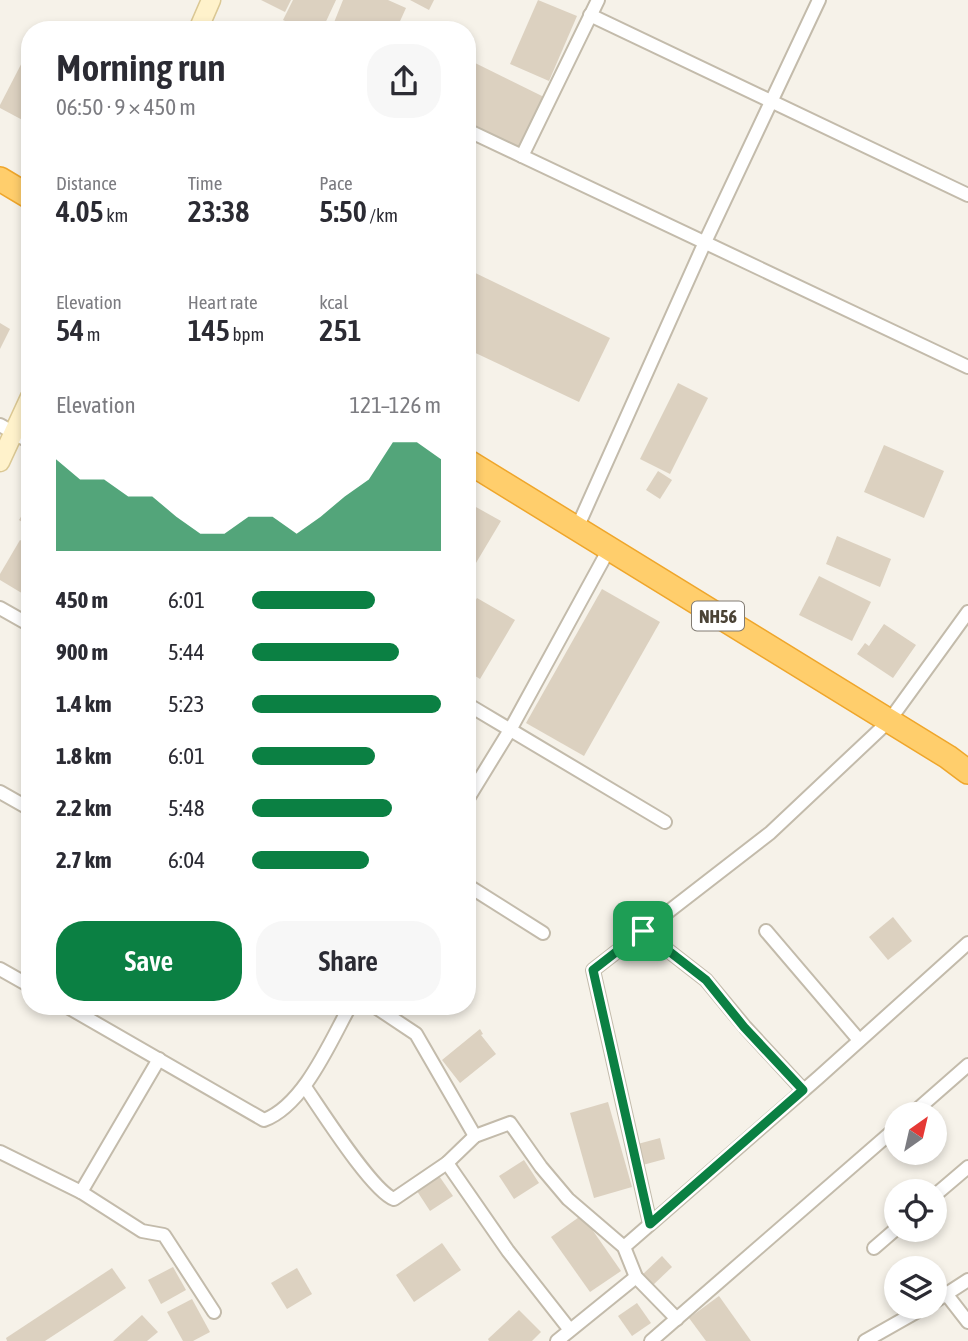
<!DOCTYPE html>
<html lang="en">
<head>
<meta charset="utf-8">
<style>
	body { margin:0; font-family:"Asap Condensed",sans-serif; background:#f7f7f7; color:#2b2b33; height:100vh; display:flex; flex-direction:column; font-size:26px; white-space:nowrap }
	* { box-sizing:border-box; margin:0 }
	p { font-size:23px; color:#7c7c81 }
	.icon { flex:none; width:38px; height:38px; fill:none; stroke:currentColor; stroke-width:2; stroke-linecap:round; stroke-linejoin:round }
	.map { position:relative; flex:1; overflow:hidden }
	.panel { position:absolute; left:21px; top:21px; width:455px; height:994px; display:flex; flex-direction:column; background:#fff; border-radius:28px; box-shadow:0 4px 10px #0003 }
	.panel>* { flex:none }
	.needle { width:46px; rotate:34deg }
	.controls { position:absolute; left:884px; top:1102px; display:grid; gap:14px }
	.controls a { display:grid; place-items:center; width:63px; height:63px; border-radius:50%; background:#fff; box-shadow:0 4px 10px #0003; font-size:35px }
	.pin { position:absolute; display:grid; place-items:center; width:60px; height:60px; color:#fff; margin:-30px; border-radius:14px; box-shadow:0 4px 10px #0006 }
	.round { display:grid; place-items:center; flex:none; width:74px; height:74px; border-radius:28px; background:#f7f7f7 }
	.summary { display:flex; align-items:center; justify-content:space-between; height:119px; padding:0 35px }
	h1 { font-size:38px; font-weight:600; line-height:52px }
	.stats { display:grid; grid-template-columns:repeat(3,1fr); gap:10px; height:119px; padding:7px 35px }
	.stats div { display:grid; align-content:center }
	.stats b { font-size:30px; font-weight:600 }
	.stats small { font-size:19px; font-weight:400 }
	.stats p { font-size:19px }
	.chart { height:196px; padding:14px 35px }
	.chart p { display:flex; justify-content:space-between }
	.chart svg { width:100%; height:126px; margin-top:7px; fill:#0b8043; opacity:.7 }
	.action { display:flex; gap:14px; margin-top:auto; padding:14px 35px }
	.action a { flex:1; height:80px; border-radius:28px; background:#0b8043; color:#fff; font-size:28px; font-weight:600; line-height:80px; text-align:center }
	.action a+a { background:#f7f7f7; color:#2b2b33 }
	ul { padding:0 35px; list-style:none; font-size:23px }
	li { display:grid; grid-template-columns:112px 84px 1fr; align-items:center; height:52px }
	li i { height:18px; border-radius:9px; background:#0b8043 }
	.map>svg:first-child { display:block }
	.building { fill:#dcd1c0 }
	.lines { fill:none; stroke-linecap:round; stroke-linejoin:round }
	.street-casing { stroke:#c3bbab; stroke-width:16 }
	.secondary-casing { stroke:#dbc894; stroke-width:21 }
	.highway-casing { stroke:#efa62b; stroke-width:26 }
	.street { stroke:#fff; stroke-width:12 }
	.secondary { stroke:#fff2cb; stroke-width:18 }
	.highway { stroke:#ffce6c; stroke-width:23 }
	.route-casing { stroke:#fff; stroke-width:14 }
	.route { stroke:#0b8043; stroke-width:9 }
	.labels { text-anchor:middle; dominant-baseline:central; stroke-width:7; stroke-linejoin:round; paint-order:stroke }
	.shield { fill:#fff; stroke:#817b72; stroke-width:2 }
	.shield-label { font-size:18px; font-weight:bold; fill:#4b4336 }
</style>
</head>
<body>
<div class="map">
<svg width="968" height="1341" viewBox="0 0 968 1341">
	<rect width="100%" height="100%" fill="#f6f2e9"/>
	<g class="building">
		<path d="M 261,0 L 291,0 L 285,12 Z"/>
		<path d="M 293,0 L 336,0 L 322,30 L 303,30 L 283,20 Z"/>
		<path d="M 343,0 L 388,0 L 406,8 L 396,30 L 331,30 Z"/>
		<path d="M 410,0 L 434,0 L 429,10 Z"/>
		<path d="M 538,0 L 577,16 L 549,81 L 510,64 Z"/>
		<path d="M 30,47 L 30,124 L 0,108 L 0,105 Z"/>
		<path d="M 467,59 L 546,98 L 521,150 L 467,123 Z"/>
		<path d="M 467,269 L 610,338 L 579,402 L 467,349 Z"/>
		<path d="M 0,323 L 10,329 L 0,349 Z"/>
		<path d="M 678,383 L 708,398 L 670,474 L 640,459 Z"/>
		<path d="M 884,445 L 944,471 L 924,518 L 864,492 Z"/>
		<path d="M 658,471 L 672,480 L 660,499 L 646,490 Z"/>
		<path d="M 30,502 L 30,527 L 19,520 Z"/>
		<path d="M 467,502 L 501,521 L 467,578 Z"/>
		<path d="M 837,536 L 891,559 L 880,587 L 826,564 Z"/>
		<path d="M 20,540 L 30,546 L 30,598 L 0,580 L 0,574 Z"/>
		<path d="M 819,576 L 871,602 L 852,641 L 799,615 Z"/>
		<path d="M 602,589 L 660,622 L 584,756 L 526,723 Z"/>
		<path d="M 477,598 L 515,620 L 480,679 L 467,671 L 467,614 Z"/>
		<path d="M 884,624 L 916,645 L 893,678 L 857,654 L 865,643 L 869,646 Z"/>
		<path d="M 893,917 L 912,941 L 888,960 L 869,937 Z"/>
		<path d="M 480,1029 L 483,1034 L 481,1035 L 496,1054 L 460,1083 L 442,1060 Z"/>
		<path d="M 608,1102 L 632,1187 L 594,1198 L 570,1113 Z"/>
		<path d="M 660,1138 L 665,1159 L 639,1166 L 634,1145 Z"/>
		<path d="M 524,1160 L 539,1183 L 514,1199 L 499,1176 Z"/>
		<path d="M 437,1173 L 453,1196 L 430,1211 L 415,1188 Z"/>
		<path d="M 582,1215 L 621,1271 L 590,1292 L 551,1237 Z"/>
		<path d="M 442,1243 L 461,1270 L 414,1302 L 396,1275 Z"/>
		<path d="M 662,1256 L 672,1267 L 652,1286 L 642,1275 Z"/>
		<path d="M 173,1267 L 186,1290 L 161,1304 L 148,1280 Z"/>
		<path d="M 112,1268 L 126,1288 L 45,1341 L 7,1341 L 6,1338 Z"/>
		<path d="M 297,1268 L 312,1294 L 287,1309 L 271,1283 Z"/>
		<path d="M 719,1296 L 751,1341 L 706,1341 L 689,1318 Z"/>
		<path d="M 192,1299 L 210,1332 L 193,1341 L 183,1341 L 167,1312 Z"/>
		<path d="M 637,1303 L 651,1323 L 632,1336 L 618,1316 Z"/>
		<path d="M 519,1310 L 541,1332 L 532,1341 L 489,1341 L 488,1339 Z"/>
		<path d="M 142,1315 L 158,1332 L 147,1341 L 113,1341 Z"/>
	</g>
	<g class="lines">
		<defs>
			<g id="street">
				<path d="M 598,0 L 522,156 L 968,367"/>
				<path d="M 590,15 L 968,195"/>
				<path d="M 467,130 L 522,156"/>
				<path d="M 0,425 L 30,442"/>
				<path d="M 577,528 L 705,242 L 819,0"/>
				<path d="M 0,608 L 30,625"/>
				<path d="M 467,704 L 665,822"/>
				<path d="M 0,792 L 30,809"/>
				<path d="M 467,800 L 510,730 L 609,549"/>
				<path d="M 467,885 L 543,933"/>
				<path d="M 643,931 L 706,980 L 745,1027 L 803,1090"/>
				<path d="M 766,931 L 859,1040"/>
				<path d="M 0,969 L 30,986"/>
				<path d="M 66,1006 L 264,1120 C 304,1105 330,1042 350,1006"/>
				<path d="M 374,1006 L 416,1034 L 475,1136"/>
				<path d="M 305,1087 C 321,1110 372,1191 394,1199 L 447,1163 L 475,1136 L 510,1123 L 541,1167 L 568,1199 L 624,1247 L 636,1277 L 677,1319"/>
				<path d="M 911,1115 L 968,1065"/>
				<path d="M 0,1152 L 81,1192 L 142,1231 L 164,1235 L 214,1312"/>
				<path d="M 447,1163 L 508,1251 L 570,1330"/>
				<path d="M 81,1192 L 159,1059"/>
				<path d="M 934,1196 L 968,1167"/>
				<path d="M 650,1224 L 593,970 L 770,833 L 889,721 L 968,612"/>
				<path d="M 624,1247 L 819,1077 L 968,943"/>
				<path d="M 874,1248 L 896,1229"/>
				<path d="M 947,1295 L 968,1322"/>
				<path d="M 934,1302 L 968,1280"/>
				<path d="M 557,1341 L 636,1277"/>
				<path d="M 651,1341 L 896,1128"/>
				<path d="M 865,1341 L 925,1307"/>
			</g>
			<g id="secondary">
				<path d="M 198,30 L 211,0"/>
				<path d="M 0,462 L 30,397"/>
			</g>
			<g id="highway">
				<path d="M 0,179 L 30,197"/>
				<path d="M 467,461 L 948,757 L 968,772"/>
			</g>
		</defs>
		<use href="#street" class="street-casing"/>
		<use href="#secondary" class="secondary-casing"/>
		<use href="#highway" class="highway-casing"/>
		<use href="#street" class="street"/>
		<use href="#secondary" class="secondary"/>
		<use href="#highway" class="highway"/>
	</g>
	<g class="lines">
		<defs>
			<path id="route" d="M 643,931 L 706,980 L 744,1027 L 803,1090 L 650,1224 L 593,970 Z"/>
		</defs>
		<use href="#route" class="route-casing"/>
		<use href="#route" class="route"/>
	</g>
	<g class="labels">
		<rect class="shield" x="692" y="601.5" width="52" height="29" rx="5"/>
		<g class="shield-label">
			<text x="718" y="616">NH56</text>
		</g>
	</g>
</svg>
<div class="controls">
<a><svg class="needle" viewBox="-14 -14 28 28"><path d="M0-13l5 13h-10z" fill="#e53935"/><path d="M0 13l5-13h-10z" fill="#7c7c81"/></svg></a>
<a><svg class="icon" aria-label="locate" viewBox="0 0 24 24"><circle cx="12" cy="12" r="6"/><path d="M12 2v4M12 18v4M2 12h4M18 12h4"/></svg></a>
<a><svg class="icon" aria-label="layers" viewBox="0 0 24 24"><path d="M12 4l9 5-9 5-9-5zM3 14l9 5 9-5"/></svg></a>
</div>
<div class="pin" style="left:643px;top:931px;background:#1e9e55"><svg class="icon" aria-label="arrive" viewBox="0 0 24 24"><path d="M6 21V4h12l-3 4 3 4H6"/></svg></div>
<section class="panel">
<div class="summary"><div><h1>Morning run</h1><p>06:50 · 9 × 450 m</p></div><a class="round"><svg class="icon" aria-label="share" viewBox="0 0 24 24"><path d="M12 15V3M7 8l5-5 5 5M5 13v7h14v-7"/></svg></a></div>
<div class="stats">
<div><p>Distance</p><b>4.05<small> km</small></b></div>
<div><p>Time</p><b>23:38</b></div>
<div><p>Pace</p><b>5:50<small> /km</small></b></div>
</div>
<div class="stats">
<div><p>Elevation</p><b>54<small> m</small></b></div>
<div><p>Heart rate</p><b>145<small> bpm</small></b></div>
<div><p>kcal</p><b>251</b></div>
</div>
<div class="chart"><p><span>Elevation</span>121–126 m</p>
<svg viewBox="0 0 160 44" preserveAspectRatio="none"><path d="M0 44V12L10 19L20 19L30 25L40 25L50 32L60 38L70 38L80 32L90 32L100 38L110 32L120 25L130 19L140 6L150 6L160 12V44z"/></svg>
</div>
<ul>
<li><b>450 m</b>6:01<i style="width:65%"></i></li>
<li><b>900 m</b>5:44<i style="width:78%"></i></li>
<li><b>1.4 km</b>5:23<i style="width:100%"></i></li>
<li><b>1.8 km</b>6:01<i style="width:65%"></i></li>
<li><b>2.2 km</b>5:48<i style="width:74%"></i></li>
<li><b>2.7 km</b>6:04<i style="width:62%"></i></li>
</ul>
<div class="action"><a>Save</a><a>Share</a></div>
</section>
</div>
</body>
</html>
